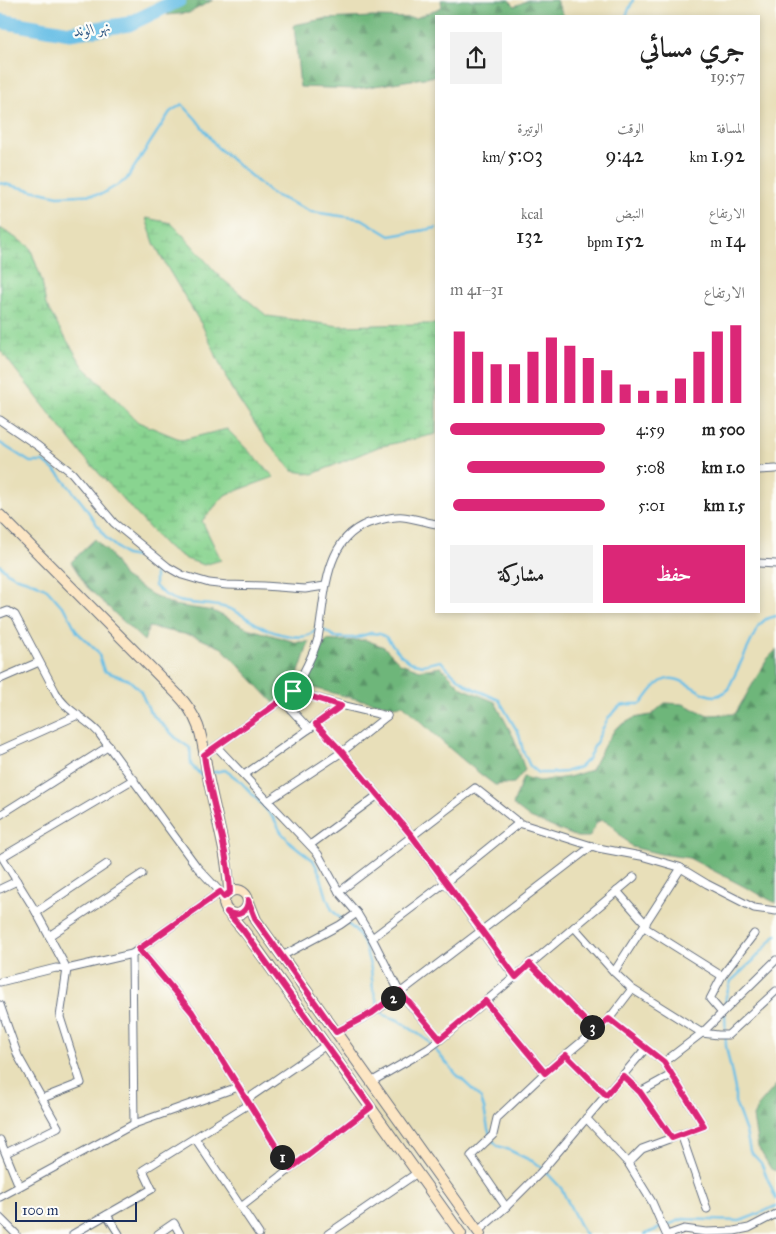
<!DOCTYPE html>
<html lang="ar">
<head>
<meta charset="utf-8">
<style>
	body { margin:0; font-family:"IM FELL Great Primer",Amiri,serif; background:#f2f2f2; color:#222; direction:rtl; height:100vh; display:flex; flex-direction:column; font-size:19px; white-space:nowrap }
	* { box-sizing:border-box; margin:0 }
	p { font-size:16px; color:#767676 }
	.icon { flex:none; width:28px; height:28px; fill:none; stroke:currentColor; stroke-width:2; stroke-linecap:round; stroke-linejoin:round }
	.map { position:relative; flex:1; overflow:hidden; direction:ltr }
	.panel { position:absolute; left:435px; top:15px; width:325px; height:598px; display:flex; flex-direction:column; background:#fff; border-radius:0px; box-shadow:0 2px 8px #0003; direction:rtl }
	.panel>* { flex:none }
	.scale { position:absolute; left:15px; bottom:12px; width:122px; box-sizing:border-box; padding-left:5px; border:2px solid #1b2f5e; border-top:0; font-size:14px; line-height:18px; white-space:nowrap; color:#1b2f5e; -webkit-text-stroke:4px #fdfcf7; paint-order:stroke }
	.pin { position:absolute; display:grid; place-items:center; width:42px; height:42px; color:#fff; margin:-21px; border:2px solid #fff; border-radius:50%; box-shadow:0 1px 5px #0007 }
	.km { position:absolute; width:25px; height:25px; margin:-12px; border-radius:50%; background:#222; color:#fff; font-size:14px; line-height:25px; text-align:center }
	.round { display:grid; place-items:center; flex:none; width:52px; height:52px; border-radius:0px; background:#f2f2f2 }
	.head { display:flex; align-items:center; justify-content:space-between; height:85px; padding:0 15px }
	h1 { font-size:28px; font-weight:600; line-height:38px }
	.metrics { display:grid; grid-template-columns:repeat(3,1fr); gap:8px; height:85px; padding:5px 15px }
	.metrics div { display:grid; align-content:center }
	.metrics b { font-size:21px; font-weight:600 }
	.metrics small { font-size:14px; font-weight:400 }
	.metrics p { font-size:14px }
	.chart { height:140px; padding:10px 15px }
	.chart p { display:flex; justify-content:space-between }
	.chart svg { width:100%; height:90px; margin-top:5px; stroke:#db2777; stroke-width:6 }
	.button { display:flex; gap:10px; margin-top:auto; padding:10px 15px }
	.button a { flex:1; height:58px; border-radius:0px; background:#db2777; color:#fff; font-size:20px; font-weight:600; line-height:58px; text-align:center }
	.button a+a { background:#f2f2f2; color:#222 }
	ul { padding:0 15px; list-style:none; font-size:16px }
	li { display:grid; grid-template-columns:80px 60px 1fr; align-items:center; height:38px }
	li i { height:12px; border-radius:6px; background:#db2777 }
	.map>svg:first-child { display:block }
	.forest { fill:url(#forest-firs); stroke:#44726c }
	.wetland { fill:url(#wetland-marsh); stroke:#528277 }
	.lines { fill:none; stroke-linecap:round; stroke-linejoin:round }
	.stream { stroke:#69bfe6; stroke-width:2.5 }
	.river { stroke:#69bfe6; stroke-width:15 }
	.street-casing { stroke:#636d7e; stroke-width:9 }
	.secondary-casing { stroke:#636d7e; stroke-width:12 }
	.street { stroke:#fff; stroke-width:7 }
	.secondary { stroke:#fce6c4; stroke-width:10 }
	.route-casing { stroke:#fff; stroke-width:10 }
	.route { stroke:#db2777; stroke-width:6 }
	.labels { text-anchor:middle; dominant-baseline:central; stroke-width:4.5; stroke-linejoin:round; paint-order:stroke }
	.water-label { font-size:15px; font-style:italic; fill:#325a87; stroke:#fdfcf7 }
</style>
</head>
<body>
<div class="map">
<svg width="776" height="1234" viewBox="0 0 776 1234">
	<defs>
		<pattern id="forest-firs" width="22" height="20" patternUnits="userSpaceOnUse" patternTransform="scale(1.25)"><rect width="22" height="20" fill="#6eb67a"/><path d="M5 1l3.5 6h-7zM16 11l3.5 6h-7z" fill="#5a9467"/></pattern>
		<pattern id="wetland-marsh" width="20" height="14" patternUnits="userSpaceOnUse" patternTransform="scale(1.25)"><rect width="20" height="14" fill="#89d490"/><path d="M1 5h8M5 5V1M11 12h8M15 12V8" fill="none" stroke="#76b67f"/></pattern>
	</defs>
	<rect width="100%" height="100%" fill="#fdfcf7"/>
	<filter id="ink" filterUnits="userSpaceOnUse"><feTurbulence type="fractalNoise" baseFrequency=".02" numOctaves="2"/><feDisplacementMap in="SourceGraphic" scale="10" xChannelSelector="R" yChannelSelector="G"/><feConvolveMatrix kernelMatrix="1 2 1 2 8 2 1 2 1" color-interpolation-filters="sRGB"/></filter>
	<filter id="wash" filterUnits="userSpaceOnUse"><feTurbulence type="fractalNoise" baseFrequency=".0096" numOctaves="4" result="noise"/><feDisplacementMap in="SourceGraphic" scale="20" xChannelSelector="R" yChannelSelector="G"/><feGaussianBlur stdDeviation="1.12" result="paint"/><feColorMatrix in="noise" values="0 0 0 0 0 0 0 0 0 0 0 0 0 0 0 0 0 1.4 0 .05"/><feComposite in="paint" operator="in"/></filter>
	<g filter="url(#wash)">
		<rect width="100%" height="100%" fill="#e8dfb9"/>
		<g class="forest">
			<path d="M 187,0 L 213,0 L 189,13 L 167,15 L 179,3 Z"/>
			<path d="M 441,0 L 509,0 L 515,6 L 528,0 L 556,0 L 564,16 L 436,16 L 436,76 L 356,89 L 300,87 L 294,25 L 323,19 L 373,17 L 416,18 L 442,7 Z"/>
			<path d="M 95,539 L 109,553 L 124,577 L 151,594 L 173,605 L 213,611 L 247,628 L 295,642 L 309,642 L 297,678 L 285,695 L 275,704 L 222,648 L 194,636 L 149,627 L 144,641 L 87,587 L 71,562 Z"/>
			<path d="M 327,640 L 336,641 L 366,640 L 384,647 L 400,663 L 420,670 L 441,667 L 462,688 L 495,702 L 514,738 L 525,770 L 514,783 L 495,785 C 462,761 432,733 403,705 L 393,706 L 352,698 L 306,686 L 313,661 Z"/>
			<path d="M 776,650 L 776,903 L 689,858 L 661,854 L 632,847 L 621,836 L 612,825 L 603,820 L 597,822 L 589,837 L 577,837 L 530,818 L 513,805 L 523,777 L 539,781 L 569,777 L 591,770 L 605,744 L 616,728 L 634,718 L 651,715 L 665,703 L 683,704 L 708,715 L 735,714 L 768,658 Z"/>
			<path d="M 776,1085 L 776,1171 L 771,1169 L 758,1147 L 753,1117 L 759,1105 Z"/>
		</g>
		<g class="wetland">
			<path d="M 146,218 L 171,223 L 181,233 L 220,277 L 267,316 L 339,326 L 418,324 L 436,324 L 436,434 L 378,447 L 313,474 L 293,471 L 265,439 L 231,388 L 203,327 L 167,267 L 154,243 Z"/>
			<path d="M 0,228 L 30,247 L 42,281 L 46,305 L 58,326 L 83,366 L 138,422 L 182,440 L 227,429 L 274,477 L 225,495 L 202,521 L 221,560 L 204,565 L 186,559 L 165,545 L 84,457 L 0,350 Z"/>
		</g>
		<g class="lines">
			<g class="stream">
				<path d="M 626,16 L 633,0"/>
				<path d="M 0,183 L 58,196 L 102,194 L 126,180 L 170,112 L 182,104 L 196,119 L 217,147 L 272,194 L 312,212 L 362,219 L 390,236 L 436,228"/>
				<path d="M 0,443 L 30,462 L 44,462 L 59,474 L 83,504 L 106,538 L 125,555 L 137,557 L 146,561 L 149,564 L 155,573 L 155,586 C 177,610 199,600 227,608 C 241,612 251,622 264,628 C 274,633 299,640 309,635 C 311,634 313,632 315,630 L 324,630 L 335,637 L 345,638 L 355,638 L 371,633 L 380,634 L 386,637 L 400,654 L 410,662 L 423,665 L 441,661 L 451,672 L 468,686 L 499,700 L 519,734 L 523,751 L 530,766 L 539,773 L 551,773 L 565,772 L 580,767 L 588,759 L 608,718 L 620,706 L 632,704 L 641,704 C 648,696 653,686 662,681 C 679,671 698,696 714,696 C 720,696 724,693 728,689 L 759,625 L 766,619 L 776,616"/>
				<path d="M 0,565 L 7,572 L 18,578 L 37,584 L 47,589 L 67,612 L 77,632 L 98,652 L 104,671 L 129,680 L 140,690 L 150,712 L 177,739 L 190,748 L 191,765 L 201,775 L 205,774"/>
				<path d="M 210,773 L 225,770 L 240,781 L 264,807 L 274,819 L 281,832 L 291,843 L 313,860 L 320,874 L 327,898 L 332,910 L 341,919 L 354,929 L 364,943 L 371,969 L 373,989 L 378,1006 L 384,1015 L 398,1020 L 427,1040 L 456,1074 L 472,1089 L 481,1099 L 484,1108 L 488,1129 L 492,1140 L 498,1146 L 507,1149 L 536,1163 L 549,1175 L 561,1188 L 583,1232 L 586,1234"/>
				<path d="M 725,1008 L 726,996 L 731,981 L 754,960 L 776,935"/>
				<path d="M 725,1014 L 726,1046 L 735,1089 L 735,1102 L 746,1132 L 750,1151 L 761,1163 L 776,1199"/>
				<path d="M 645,1234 L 683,1219 L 740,1221 L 753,1216 L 776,1206"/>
			</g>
			<path class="river" d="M 0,21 L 70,33 L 129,24 L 179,0"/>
		</g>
	</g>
	<g filter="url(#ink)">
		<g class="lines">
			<defs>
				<g id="street">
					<path d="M 0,420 L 38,446 L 72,473 L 114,523 L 168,567 L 182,575 L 209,583 L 227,585 L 264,586 L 305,589 L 325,586"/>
					<path d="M 759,470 L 776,469"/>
					<path d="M 759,563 L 776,564"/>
					<path d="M 0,614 L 8,611 L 15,615 L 55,691 C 64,710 84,717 98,732 L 197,867 L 225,897"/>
					<path d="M 0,679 L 39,662"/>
					<path d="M 293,691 L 341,705 L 387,716"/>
					<path d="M 282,700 L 309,729"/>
					<path d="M 316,724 L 342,752 L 412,836 L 515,977"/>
					<path d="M 217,747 L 318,854 L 339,892 L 357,913 L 372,938 L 400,993 L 440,1039"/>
					<path d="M 0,750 L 78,715"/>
					<path d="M 204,755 L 282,700 C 286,697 291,694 293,690 C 301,679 315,651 318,638 C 326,595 323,533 376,521 C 385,519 394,516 403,517 C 414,518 426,522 436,524"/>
					<path d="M 244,775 L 316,724 L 341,705"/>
					<path d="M 268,801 L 342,752 L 387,716"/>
					<path d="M 0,815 L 109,746"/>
					<path d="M 310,845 L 378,795"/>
					<path d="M 0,889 L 17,881"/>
					<path d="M 617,891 L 646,924"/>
					<path d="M 339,892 L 475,788 L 519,823"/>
					<path d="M 36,912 L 107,864"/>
					<path d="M 574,927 L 614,972 L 632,989 L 702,1033 L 776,960"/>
					<path d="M 644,927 L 722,976"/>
					<path d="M 49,936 L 142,874"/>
					<path d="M 372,938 L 446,882 L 519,823 L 598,848 L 641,856 L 679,867 L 707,884 L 754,908 L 776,911"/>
					<path d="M 139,949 L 192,1012 L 290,1169"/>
					<path d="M 132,954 L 134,1124"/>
					<path d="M 282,956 L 340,925 L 357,913"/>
					<path d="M 530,963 L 595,1031"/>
					<path d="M 614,972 L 681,868"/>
					<path d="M 0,982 L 56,968 L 67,969 L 132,954 L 220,892"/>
					<path d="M 485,1001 L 545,1073"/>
					<path d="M 0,1005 L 18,1056 L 58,1127 L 6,1153"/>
					<path d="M 722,1013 L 710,999 L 722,976 L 754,934"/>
					<path d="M 609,1019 L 664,1062 L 704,1126 L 642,1149 L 628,1163"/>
					<path d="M 336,1032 L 372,1013 L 384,1005 L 592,846"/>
					<path d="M 566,1055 L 606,1095"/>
					<path d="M 664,1062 L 702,1033 L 718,1035 L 728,1035 L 776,991"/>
					<path d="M 623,1075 L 640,1092 L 672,1138"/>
					<path d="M 371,1082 L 428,1049 L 436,1043 L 634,877"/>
					<path d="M 640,1092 L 671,1075"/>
					<path d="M 43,1098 L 81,1083 L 60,1017 L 67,969 L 36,912 L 2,857 L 134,779"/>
					<path d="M 246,1100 L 326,1045"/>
					<path d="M 586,1118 L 628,1163 L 652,1202 L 666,1234"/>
					<path d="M 681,1134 L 707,1209"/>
					<path d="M 195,1138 L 259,1234"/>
					<path d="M 0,1140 L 19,1186"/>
					<path d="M 0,1197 L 134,1124 L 238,1087"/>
					<path d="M 241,1207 L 371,1107"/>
					<path d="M 506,1207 L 471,1156 L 493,1135 L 497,1118 L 550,1068 L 609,1019 L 632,989"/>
					<path d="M 107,1215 L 119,1234"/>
					<path d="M 0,1218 L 16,1234"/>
					<path d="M 478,1231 L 506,1207 L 540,1173 L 646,1048"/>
					<path d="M 73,1234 L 152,1189 L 143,1170 L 249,1104"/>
					<path d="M 158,1234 L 174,1223 L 180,1234"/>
					<path d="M 328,1234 L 417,1173"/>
					<path d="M 670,1234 L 684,1229 L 706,1232 L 734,1231 L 749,1228 L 776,1214"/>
				</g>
				<g id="secondary">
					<path d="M 0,515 L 177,694 C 186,703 193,713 198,726 C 205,745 205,766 210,786 C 217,821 228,856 229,892"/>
					<circle cx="236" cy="902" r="12"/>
					<path d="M 248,900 L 256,920 L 480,1234"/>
					<path d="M 227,911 L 248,936 L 461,1234"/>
				</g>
			</defs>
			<use href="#street" class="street-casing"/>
			<use href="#secondary" class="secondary-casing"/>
			<use href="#street" class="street"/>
			<use href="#secondary" class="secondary"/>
		</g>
	</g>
	<g class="lines" filter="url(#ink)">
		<defs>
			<path id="route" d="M 293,691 L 341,706 L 316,724 L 342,752 L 412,836 L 516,977 L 530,964 L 595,1031 L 609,1019 L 664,1062 L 704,1126 L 672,1138 L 640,1092 L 623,1076 L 606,1095 L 566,1055 L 545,1073 L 485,1001 L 440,1039 L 400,992 L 372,1013 L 336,1032 L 256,920 L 248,900 C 248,912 238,918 227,912 L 243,930 L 371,1107 L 290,1169 L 192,1012 L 139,949 L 220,892 L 224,897 L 230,892 C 228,846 210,801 204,755 L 282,700 Z"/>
		</defs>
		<use href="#route" class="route-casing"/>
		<use href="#route" class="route"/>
	</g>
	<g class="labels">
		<g class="water-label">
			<text transform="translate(92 29) rotate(-8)">نهر الوند</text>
		</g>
	</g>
</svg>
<div class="scale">100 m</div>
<div class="pin" style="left:293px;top:691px;background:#1e9e55"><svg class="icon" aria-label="arrive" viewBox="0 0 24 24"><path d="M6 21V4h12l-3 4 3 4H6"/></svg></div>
<b class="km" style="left:282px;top:1157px">1</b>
<b class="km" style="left:393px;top:998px">2</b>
<b class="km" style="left:592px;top:1027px">3</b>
<section class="panel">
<div class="head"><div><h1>جري مسائي</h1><p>19:57</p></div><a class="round"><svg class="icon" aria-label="share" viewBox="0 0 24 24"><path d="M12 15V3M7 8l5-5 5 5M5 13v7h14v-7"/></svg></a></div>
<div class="metrics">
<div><p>المسافة</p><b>1.92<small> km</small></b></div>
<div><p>الوقت</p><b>9:42</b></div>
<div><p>الوتيرة</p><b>5:03<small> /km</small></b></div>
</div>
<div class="metrics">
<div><p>الارتفاع</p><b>14<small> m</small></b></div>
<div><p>النبض</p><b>152<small> bpm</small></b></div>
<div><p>kcal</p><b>132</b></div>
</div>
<div class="chart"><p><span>الارتفاع</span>31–41 m</p>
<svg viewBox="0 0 160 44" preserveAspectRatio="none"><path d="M5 44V9M15 44V19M25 44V25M35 44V25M45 44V19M55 44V12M65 44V16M75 44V22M85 44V28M95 44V35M105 44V38M115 44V38M125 44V32M135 44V19M145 44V9M155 44V6"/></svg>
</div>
<ul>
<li><b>500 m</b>4:59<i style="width:100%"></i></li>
<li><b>1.0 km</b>5:08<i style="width:89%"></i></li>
<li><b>1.5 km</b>5:01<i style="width:98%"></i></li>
</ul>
<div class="button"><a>حفظ</a><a>مشاركة</a></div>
</section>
</div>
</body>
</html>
